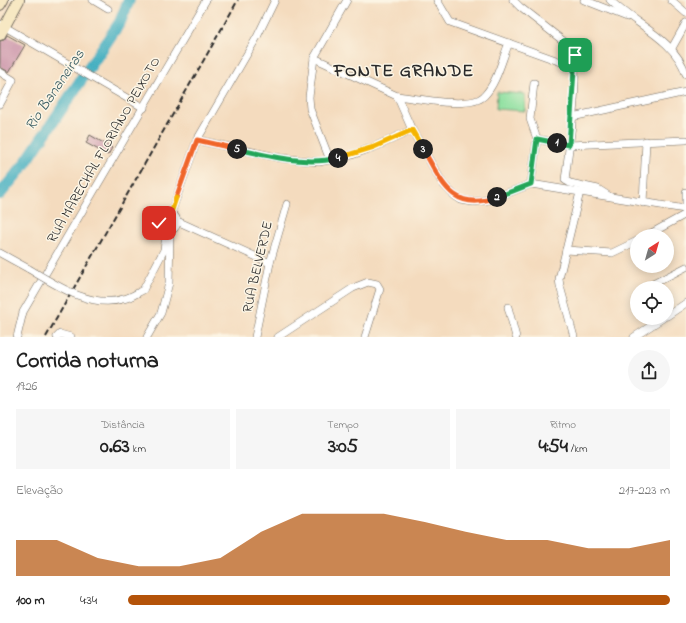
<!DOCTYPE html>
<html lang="pt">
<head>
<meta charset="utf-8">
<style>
	body { margin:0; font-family:"Indie Flower",sans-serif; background:#f6f6f6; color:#222; height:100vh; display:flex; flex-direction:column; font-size:15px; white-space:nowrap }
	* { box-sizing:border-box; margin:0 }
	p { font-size:13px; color:#767676 }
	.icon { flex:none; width:22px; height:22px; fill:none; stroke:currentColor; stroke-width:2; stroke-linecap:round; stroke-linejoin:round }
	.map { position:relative; height:337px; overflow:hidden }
	.side { display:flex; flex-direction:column; background:#fff; flex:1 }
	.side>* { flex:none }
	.needle { width:26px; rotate:37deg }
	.controls { position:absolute; left:630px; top:229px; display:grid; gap:8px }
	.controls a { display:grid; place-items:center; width:44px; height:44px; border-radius:50%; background:#fff; box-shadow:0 2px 10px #0003; font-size:20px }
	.pin { position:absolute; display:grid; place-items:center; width:34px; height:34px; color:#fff; margin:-17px; border-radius:8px; box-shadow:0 2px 6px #0006 }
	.km { position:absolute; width:20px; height:20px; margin:-10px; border-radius:50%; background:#222; color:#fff; font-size:11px; line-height:20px; text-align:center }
	.round { display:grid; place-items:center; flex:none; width:42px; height:42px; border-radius:21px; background:#f6f6f6 }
	.head { display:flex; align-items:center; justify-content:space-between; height:68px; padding:0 16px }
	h1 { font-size:22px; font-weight:800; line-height:30px }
	.figures { display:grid; grid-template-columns:repeat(3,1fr); gap:6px; height:68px; padding:4px 16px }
	.figures div { display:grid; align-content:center; border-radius:0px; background:#f6f6f6; text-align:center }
	.figures b { font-size:20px; font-weight:800 }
	.figures small { font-size:11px; font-weight:400 }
	.figures p { font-size:11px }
	.chart { height:112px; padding:8px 16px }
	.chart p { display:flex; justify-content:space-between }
	.chart svg { width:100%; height:72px; margin-top:4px; fill:#b45309; opacity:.7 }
	ul { padding:0 16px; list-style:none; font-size:13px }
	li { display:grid; grid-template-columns:64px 48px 1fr; align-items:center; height:30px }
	li i { height:10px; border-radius:5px; background:#b45309 }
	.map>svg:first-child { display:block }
	.green { fill:#8ee0a0; stroke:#5c8666 }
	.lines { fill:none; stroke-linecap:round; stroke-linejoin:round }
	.river { stroke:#41adc0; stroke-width:12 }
	.building { fill:#ca92a8 }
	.street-casing { stroke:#71695e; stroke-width:8 }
	.secondary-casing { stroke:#71695e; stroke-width:12 }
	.street { stroke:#fff; stroke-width:7 }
	.secondary { stroke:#f7e8c3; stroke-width:10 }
	.rail { stroke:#2b2b2b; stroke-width:2; stroke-dasharray:6 3; stroke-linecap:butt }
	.street-bridge-casing { stroke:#71695e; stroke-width:8; stroke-linecap:butt }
	.street-bridge { stroke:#fff; stroke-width:7 }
	.split-1-casing { stroke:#fff; stroke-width:8 }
	.split-2-casing { stroke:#fff; stroke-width:8 }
	.split-3-casing { stroke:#fff; stroke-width:8 }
	.split-4-casing { stroke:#fff; stroke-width:8 }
	.split-5-casing { stroke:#fff; stroke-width:8 }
	.split-6-casing { stroke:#fff; stroke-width:8 }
	.split-7-casing { stroke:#fff; stroke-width:8 }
	.split-1 { stroke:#22a559; stroke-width:5 }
	.split-2 { stroke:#22a559; stroke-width:5 }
	.split-3 { stroke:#f0652b; stroke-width:5 }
	.split-4 { stroke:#f5b400; stroke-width:5 }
	.split-5 { stroke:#22a559; stroke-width:5 }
	.split-6 { stroke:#f0652b; stroke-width:5 }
	.split-7 { stroke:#f5b400; stroke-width:5 }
	.labels { text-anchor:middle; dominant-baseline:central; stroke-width:3; stroke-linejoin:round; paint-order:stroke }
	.street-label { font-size:14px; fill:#2b2b2b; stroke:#fcf5e5 }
	.water-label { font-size:15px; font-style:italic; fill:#33585f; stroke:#fcf5e5 }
	.district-label { font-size:18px; font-weight:bold; letter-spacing:1px; fill:#2b2b2b; stroke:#fcf5e5 }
</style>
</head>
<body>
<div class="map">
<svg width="686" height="337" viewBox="0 0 686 337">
	<rect width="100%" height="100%" fill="#fcf5e5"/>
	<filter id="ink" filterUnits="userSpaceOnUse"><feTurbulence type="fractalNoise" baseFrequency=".025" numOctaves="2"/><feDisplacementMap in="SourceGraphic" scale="8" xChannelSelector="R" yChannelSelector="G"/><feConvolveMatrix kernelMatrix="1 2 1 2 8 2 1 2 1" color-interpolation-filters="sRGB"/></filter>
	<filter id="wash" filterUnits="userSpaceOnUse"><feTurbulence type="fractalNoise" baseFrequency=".012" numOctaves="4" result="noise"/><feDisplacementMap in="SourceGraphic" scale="16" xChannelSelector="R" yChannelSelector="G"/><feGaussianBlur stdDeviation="0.9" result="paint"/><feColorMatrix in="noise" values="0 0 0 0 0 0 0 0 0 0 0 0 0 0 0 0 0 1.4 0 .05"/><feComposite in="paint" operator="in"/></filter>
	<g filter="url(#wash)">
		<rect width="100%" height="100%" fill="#f4dbbe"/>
		<path class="green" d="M 497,92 L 525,94 L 525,111 L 496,109 Z"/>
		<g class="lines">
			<path class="river" d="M 0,194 L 24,165 L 120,22 L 129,0"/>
		</g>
		<g id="blocks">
			<g class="building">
				<path d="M 7,35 L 25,45 L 9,72 L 0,67 L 0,41 L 4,40 Z"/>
				<path d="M 90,135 L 112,148 L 108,155 L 86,143 Z"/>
			</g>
		</g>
	</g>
	<g filter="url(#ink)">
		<use href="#blocks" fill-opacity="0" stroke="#71695e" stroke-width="1"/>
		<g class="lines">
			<defs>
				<g id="street">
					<path d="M 93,0 L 108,9"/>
					<path d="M 437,0 L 450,22 L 575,67"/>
					<path d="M 513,0 L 520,7 L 571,47 C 582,63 568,156 565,180 L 570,183 L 598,189 L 609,196"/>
					<path d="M 584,0 L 627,17"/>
					<path d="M 610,0 C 635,25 674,38 686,74"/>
					<path d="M 671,0 L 686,13"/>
					<path d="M 0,24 L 144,108"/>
					<path d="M 672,48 L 686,23"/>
					<path d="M 314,58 L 397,96 L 412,130 L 443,184 L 455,196 L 461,200 L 473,202 L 489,200 L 531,184 L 685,209"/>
					<path d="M 0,72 L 13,80 L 0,104"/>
					<path d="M 397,96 C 416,98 470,110 484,96 C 497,83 502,59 509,43"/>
					<path d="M 572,117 L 686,92"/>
					<path d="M 537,139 L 569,145 L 686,140"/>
					<path d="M 197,140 L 281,158 L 319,162 L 352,155 L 374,147 L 412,130"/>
					<path d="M 330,160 L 310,109 L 309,97 L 314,58 L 347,0"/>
					<path d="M 531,184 L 537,139 L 530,119 L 534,83"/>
					<path d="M 643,203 L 646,141"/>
					<path d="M 171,213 L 197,140 L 257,37 L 275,0"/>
					<path d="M 686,213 L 686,192"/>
					<circle cx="168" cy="222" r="9"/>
					<path d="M 177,221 L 270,263"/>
					<path d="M 646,236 L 686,214"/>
					<path d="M 566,250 L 612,253 L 637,241"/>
					<path d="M 0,253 L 29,269"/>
					<path d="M 645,288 L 686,267"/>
					<path d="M 143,290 L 164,250 L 166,235"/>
					<path d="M 508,307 L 516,337"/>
					<path d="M 667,316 L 686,303"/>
					<path d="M 17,337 L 23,312 L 206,0"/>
					<path d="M 57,337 L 60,334 L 71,337"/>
					<path d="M 147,337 L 161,313 L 169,283 L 170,231"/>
					<path d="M 255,337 L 270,263 L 287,204"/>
					<path d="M 278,337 L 353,288 L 368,282 L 377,284 L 380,289 L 365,337"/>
					<path d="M 574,337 L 560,286 L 559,279 L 580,192"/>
					<path d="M 634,337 L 663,318"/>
				</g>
				<g id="secondary">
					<path d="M 0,5 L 3,0"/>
					<path d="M 0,35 L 19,0"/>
				</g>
			</defs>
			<use href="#street" class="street-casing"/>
			<use href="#secondary" class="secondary-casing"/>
			<use href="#street" class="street"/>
			<use href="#secondary" class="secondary"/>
			<path class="rail" d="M 46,337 L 238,0"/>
			<defs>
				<path id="street-bridge" d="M 29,269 C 56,285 91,309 123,299 C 130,298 137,293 143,290"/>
			</defs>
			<use href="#street-bridge" class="street-bridge-casing"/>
			<use href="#street-bridge" class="street-bridge"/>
		</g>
	</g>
	<g class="lines" filter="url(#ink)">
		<defs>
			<path id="split-1" d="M 557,143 L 569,145 L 575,55"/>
			<path id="split-2" d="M 497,197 L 531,184 L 537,139 L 557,143"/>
			<path id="split-3" d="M 423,149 C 442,182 452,213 497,197"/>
			<path id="split-4" d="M 338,158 L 374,147 L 412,130 L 423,149"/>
			<path id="split-5" d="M 237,149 C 269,156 305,166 338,158"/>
			<path id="split-6" d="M 176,198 L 197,140 L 237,149"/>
			<path id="split-7" d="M 159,223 L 161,217 L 171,213 L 176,198"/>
		</defs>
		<use href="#split-1" class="split-1-casing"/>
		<use href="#split-2" class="split-2-casing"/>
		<use href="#split-3" class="split-3-casing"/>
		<use href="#split-4" class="split-4-casing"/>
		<use href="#split-5" class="split-5-casing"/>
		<use href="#split-6" class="split-6-casing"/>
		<use href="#split-7" class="split-7-casing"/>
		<use href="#split-1" class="split-1"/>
		<use href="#split-2" class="split-2"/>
		<use href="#split-3" class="split-3"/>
		<use href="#split-4" class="split-4"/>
		<use href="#split-5" class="split-5"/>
		<use href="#split-6" class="split-6"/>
		<use href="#split-7" class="split-7"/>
	</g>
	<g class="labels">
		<g class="street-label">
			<text transform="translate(104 150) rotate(-60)">RUA MARECHAL FLORIANO PEIXOTO</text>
			<text transform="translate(258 267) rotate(-77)">RUA BELVERDE</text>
		</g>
		<g class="water-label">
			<text transform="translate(55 90) rotate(-56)">Rio Bananeiras</text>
		</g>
		<g class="district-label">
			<text x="404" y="72">FONTE GRANDE</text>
		</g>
	</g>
</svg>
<div class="controls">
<a><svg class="needle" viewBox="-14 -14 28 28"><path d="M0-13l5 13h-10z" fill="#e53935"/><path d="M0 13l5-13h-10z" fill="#767676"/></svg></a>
<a><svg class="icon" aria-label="locate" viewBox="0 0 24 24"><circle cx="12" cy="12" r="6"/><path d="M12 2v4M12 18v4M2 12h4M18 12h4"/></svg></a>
</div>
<div class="pin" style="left:575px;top:55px;background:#1e9e55"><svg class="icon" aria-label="arrive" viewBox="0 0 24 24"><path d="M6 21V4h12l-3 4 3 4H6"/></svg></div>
<div class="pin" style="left:159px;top:223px;background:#d93025"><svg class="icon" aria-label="check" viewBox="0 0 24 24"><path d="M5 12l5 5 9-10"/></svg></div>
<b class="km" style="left:557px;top:143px">1</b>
<b class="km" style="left:497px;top:197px">2</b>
<b class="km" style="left:423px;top:149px">3</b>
<b class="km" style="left:338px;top:158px">4</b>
<b class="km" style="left:237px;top:149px">5</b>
</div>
<section class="side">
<div class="head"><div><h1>Corrida noturna</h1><p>19:26</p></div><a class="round"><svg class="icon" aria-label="share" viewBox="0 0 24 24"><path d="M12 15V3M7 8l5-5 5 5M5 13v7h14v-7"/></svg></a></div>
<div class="figures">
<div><p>Distância</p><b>0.63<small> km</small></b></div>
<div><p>Tempo</p><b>3:05</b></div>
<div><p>Ritmo</p><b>4:54<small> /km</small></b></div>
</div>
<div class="chart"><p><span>Elevação</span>217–223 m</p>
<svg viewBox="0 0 160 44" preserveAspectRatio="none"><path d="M0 44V22L10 22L20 33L30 38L40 38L50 33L60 17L70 6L80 6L90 6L100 11L110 17L120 22L130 22L140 27L150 27L160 22V44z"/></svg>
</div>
<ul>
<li><b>100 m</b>4:34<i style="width:100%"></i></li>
</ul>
</section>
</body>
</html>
